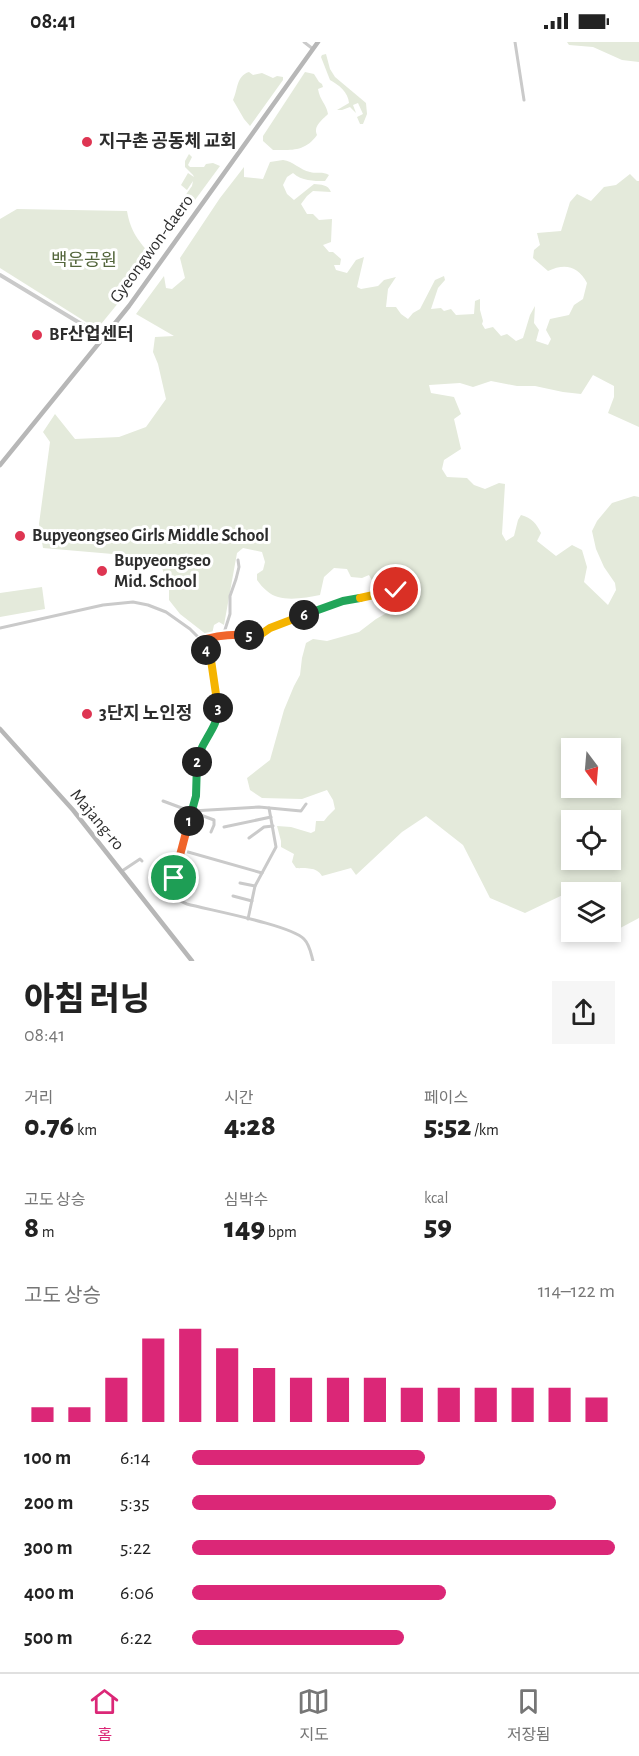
<!DOCTYPE html>
<html lang="ko">
<head>
<meta charset="utf-8">
<style>
	body { margin:0; font-family:"Alegreya Sans","Noto Sans KR",sans-serif; background:#f6f6f6; color:#222; height:100vh; display:flex; flex-direction:column; font-size:22px; white-space:nowrap }
	* { box-sizing:border-box; margin:0 }
	p { font-size:20px; color:#767676 }
	.icon { flex:none; width:33px; height:33px; fill:none; stroke:currentColor; stroke-width:2; stroke-linecap:round; stroke-linejoin:round }
	.map { position:relative; height:919px; overflow:hidden }
	.side { display:flex; flex-direction:column; background:#fff; flex:1 }
	.side>* { flex:none }
	.needle { width:39px; rotate:164deg }
	.fabs { position:absolute; left:561px; top:696px; display:grid; gap:12px }
	.fabs a { display:grid; place-items:center; width:60px; height:60px; border-radius:0px; background:#fff; box-shadow:0 3px 9px #0003; font-size:30px }
	.pin { position:absolute; display:grid; place-items:center; width:51px; height:51px; color:#fff; margin:-26px; border:3px solid #fff; border-radius:50%; box-shadow:0 2px 6px #0007 }
	.km { position:absolute; width:30px; height:30px; margin:-15px; border-radius:50%; background:#222; color:#fff; font-size:16px; line-height:30px; text-align:center }
	.round { display:grid; place-items:center; flex:none; width:63px; height:63px; border-radius:0px; background:#f6f6f6 }
	.overview { display:flex; align-items:center; justify-content:space-between; height:102px; padding:0 24px }
	h1 { font-size:33px; font-weight:800; line-height:45px }
	.metrics { display:grid; grid-template-columns:repeat(3,1fr); gap:9px; height:102px; padding:6px 24px }
	.metrics div { display:grid; align-content:center }
	.metrics b { font-size:30px; font-weight:800 }
	.metrics small { font-size:16px; font-weight:400 }
	.metrics p { font-size:16px }
	.chart { height:168px; padding:12px 24px }
	.chart p { display:flex; justify-content:space-between }
	.chart svg { width:100%; height:108px; margin-top:6px; stroke:#db2777; stroke-width:6 }
	ul { padding:0 24px; list-style:none; font-size:20px }
	li { display:grid; grid-template-columns:96px 72px 1fr; align-items:center; height:45px }
	li i { height:15px; border-radius:8px; background:#db2777 }
	.status { display:flex; justify-content:space-between; align-items:center; height:42px; padding:0 30px; background:#fff; direction:ltr }
	.status svg { height:16px; fill:currentColor }
	.menu { display:flex; justify-content:space-around; align-items:center; height:84px; border-top:2px solid #e0e0e0; background:#fff; font-size:16px; color:#767676 }
	.menu a { display:grid; justify-items:center; gap:3px }
	.menu .on { color:#db2777 }
	.map>svg:first-child { display:block }
	.green { fill:#e4eadb; fill-rule:evenodd }
	.lines { fill:none; stroke-linecap:round; stroke-linejoin:round }
	.minor { stroke:#cacaca; stroke-width:3 }
	.tertiary { stroke:#cacaca; stroke-width:4 }
	.secondary { stroke:#b7b7b7; stroke-width:4.5 }
	.split-1-casing { stroke:#fff; stroke-width:12 }
	.split-2-casing { stroke:#fff; stroke-width:12 }
	.split-3-casing { stroke:#fff; stroke-width:12 }
	.split-4-casing { stroke:#fff; stroke-width:12 }
	.split-5-casing { stroke:#fff; stroke-width:12 }
	.split-6-casing { stroke:#fff; stroke-width:12 }
	.split-7-casing { stroke:#fff; stroke-width:12 }
	.split-8-casing { stroke:#fff; stroke-width:12 }
	.split-1 { stroke:#f0652b; stroke-width:8 }
	.split-2 { stroke:#22a559; stroke-width:8 }
	.split-3 { stroke:#22a559; stroke-width:8 }
	.split-4 { stroke:#f5b400; stroke-width:8 }
	.split-5 { stroke:#f0652b; stroke-width:8 }
	.split-6 { stroke:#f5b400; stroke-width:8 }
	.split-7 { stroke:#22a559; stroke-width:8 }
	.split-8 { stroke:#f5b400; stroke-width:8 }
	.poi-dot { fill:#de3552; stroke:#fff; stroke-width:2 }
	.labels { text-anchor:middle; dominant-baseline:central; stroke-width:6; stroke-linejoin:round; paint-order:stroke }
	.poi-label { font-size:18px; font-weight:bold; fill:#2d2d2d; stroke:#fff; text-anchor:start }
	.street-label { font-size:18px; fill:#2d2d2d; stroke:#fff }
	.park-label { font-size:18px; fill:#54663c; stroke:#fff }
</style>
</head>
<body>
<div class="status"><b>08:41</b><svg viewBox="0 0 49 12"><path d="M0 12V9h3v3zM5 12V6h3v6zM10 12V3h3v9zM15 12V0h3v12zM26 1h20v11H26zM47 4h2v5h-2z"/></svg></div>
<div class="map">
<svg width="639" height="919" viewBox="0 0 639 919">
	<rect width="100%" height="100%" fill="#fff"/>
	<g class="green">
		<path d="M 567,0 L 639,0 L 639,20 L 622,18 L 593,5 L 569,3 Z"/>
		<path d="M 326,12 L 330,27 L 335,35 L 366,61 L 367,72 L 363,82 L 360,82 L 357,75 L 363,72 L 358,61 L 353,63 L 356,71 L 350,65 L 342,68 L 337,68 L 349,61 C 348,50 339,43 330,38 L 321,15 L 322,13 Z"/>
		<path d="M 249,30 L 253,33 L 262,31 L 273,36 L 277,34 L 283,35 L 283,38 L 250,84 L 244,77 L 233,58 C 238,48 236,34 249,30 Z"/>
		<path d="M 305,30 L 314,32 L 319,40 L 322,42 L 323,45 L 318,47 C 320,59 326,61 328,72 C 322,78 313,84 317,93 C 305,110 291,108 273,108 L 263,99 L 263,94 Z"/>
		<path d="M 189,112 L 192,115 L 188,123 L 190,125 L 204,125 L 206,122 L 213,121 L 220,124 L 170,192 L 166,188 L 170,183 L 172,184 L 170,182 L 183,165 L 182,158 L 192,144 L 193,139 L 187,148 L 181,143 L 188,131 L 194,135 L 193,133 L 185,125 L 185,119 Z"/>
		<path d="M 283,118 C 293,119 300,128 310,130 C 318,132 322,129 329,133 L 325,139 C 313,139 302,139 293,131 L 287,135 L 283,143 L 287,152 L 294,158 L 314,142 C 321,143 328,142 331,150 L 313,149 L 307,154 L 301,162 L 307,172 L 313,172 L 319,178 L 332,177 L 331,200 L 323,203 L 329,210 L 333,210 L 341,217 L 340,223 L 334,223 L 336,228 L 347,231 L 356,218 L 364,215 L 357,245 L 361,247 L 378,244 L 384,238 L 396,235 L 388,247 L 386,265 L 396,265 L 401,272 L 408,277 L 413,271 L 420,267 L 435,238 L 444,234 L 445,238 L 438,246 L 431,267 L 441,266 L 444,269 L 451,267 L 456,273 L 474,272 L 475,259 L 480,257 L 480,268 L 483,279 L 482,282 L 485,287 L 493,285 L 501,294 L 507,292 L 516,299 L 523,296 L 530,273 L 535,264 L 534,281 L 539,288 L 536,299 L 548,303 L 551,297 L 546,288 L 550,277 L 569,273 L 574,263 L 583,257 L 587,241 C 578,224 565,221 548,229 L 533,216 L 534,208 L 540,203 L 537,191 L 561,189 L 570,160 L 577,152 L 591,159 L 604,145 L 616,143 L 630,132 L 637,139 L 639,139 L 639,385 L 608,371 L 614,355 L 614,344 L 593,333 L 581,352 L 563,350 L 535,344 L 517,344 L 491,339 L 473,345 L 460,341 L 429,343 L 431,351 L 454,355 L 461,372 L 454,377 L 461,407 L 444,418 L 442,427 L 447,435 L 467,436 L 474,443 L 485,447 L 499,441 L 505,442 L 502,492 L 506,499 L 514,494 L 518,478 L 521,473 C 532,476 536,481 541,491 L 537,499 L 556,514 L 572,503 L 582,508 L 587,525 L 584,540 L 608,563 L 616,548 L 615,541 L 604,525 L 596,507 L 592,489 L 597,479 L 612,461 L 634,454 L 639,455 L 639,876 L 609,892 L 607,890 L 610,890 L 610,850 L 572,850 L 571,853 L 569,850 L 525,871 L 490,856 L 463,803 L 426,774 L 402,790 L 356,833 L 351,826 L 322,834 C 316,824 306,827 296,826 L 292,820 L 294,812 L 281,805 L 281,799 L 277,784 L 291,785 L 311,791 L 315,789 L 316,779 L 324,779 L 328,774 L 335,767 L 333,758 L 327,748 L 302,757 L 262,756 L 250,748 L 247,736 L 270,718 L 284,668 L 294,644 L 300,633 L 302,616 L 306,601 L 313,597 L 327,599 L 359,590 L 376,577 L 392,568 L 393,560 L 376,546 L 369,533 L 362,536 L 351,535 L 347,527 L 334,526 L 324,535 L 320,553 C 304,556 280,561 267,549 C 263,546 260,542 257,538 L 257,532 L 263,528 L 265,520 L 262,510 L 243,506 L 237,511 L 224,583 L 219,580 L 214,583 L 212,592 L 207,593 L 180,572 L 169,558 L 169,548 L 159,516 L 43,506 L 39,482 L 50,400 L 43,390 L 55,372 L 75,397 L 119,395 L 146,385 L 166,357 L 158,322 L 153,310 L 155,295 L 174,294 L 136,272 L 164,234 L 166,246 L 172,247 L 185,236 L 180,216 L 220,156 L 244,125 L 244,135 L 263,137 L 270,120 ZM 572,706 L 610,706 L 610,746 L 572,746 ZM 572,778 L 610,778 L 610,818 L 572,818 Z"/>
		<path d="M 17,167 L 127,169 C 131,192 140,200 154,217 L 97,287 L 0,226 L 0,177 Z"/>
		<path d="M 42,545 L 45,567 L 0,575 L 0,551 Z"/>
	</g>
	<g class="lines">
		<g class="minor">
			<path d="M 304,0 L 313,7"/>
			<path d="M 515,0 L 524,58"/>
			<path d="M 0,586 L 103,563 L 133,560 L 148,563 L 166,570 L 190,587 L 200,597 L 211,618 L 216,646 L 219,671 L 197,717 L 196,754 L 174,836 C 172,848 175,858 187,862 C 209,868 291,883 304,897 C 310,903 311,912 313,919"/>
			<path d="M 223,594 L 230,572 L 230,554 L 236,537 L 239,525 L 238,518"/>
			<path d="M 201,599 L 221,594 L 241,592 L 260,593 L 270,586 L 320,566 L 343,559 L 375,554 L 396,548"/>
			<path d="M 163,759 L 214,778 L 214,783 L 211,790"/>
			<path d="M 192,769 L 259,765 L 301,769 L 306,762"/>
			<path d="M 224,785 L 271,775"/>
			<path d="M 249,796 L 264,785 L 273,784"/>
			<path d="M 181,808 L 262,831"/>
			<path d="M 122,829 L 140,817 L 142,819"/>
			<path d="M 240,841 L 255,844"/>
			<path d="M 233,854 L 252,859"/>
			<path d="M 248,877 L 255,844 L 276,805 L 269,766"/>
		</g>
		<path class="tertiary" d="M 0,233 L 103,295"/>
		<g class="secondary">
			<path d="M 0,423 L 129,264 L 318,0"/>
			<path d="M 0,687 L 73,768 L 192,919"/>
		</g>
	</g>
	<g class="lines">
		<defs>
			<path id="split-1" d="M 174,836 L 189,779"/>
			<path id="split-2" d="M 189,779 L 196,754 L 197,720"/>
			<path id="split-3" d="M 197,720 C 199,701 219,686 218,666"/>
			<path id="split-4" d="M 206,608 L 211,618 L 218,666"/>
			<path id="split-5" d="M 206,608 L 201,599 C 215,593 233,592 249,593"/>
			<path id="split-6" d="M 249,593 L 260,593 L 270,586 L 304,573"/>
			<path id="split-7" d="M 304,573 L 343,559 L 360,556"/>
			<path id="split-8" d="M 360,556 L 396,548"/>
		</defs>
		<use href="#split-1" class="split-1-casing"/>
		<use href="#split-2" class="split-2-casing"/>
		<use href="#split-3" class="split-3-casing"/>
		<use href="#split-4" class="split-4-casing"/>
		<use href="#split-5" class="split-5-casing"/>
		<use href="#split-6" class="split-6-casing"/>
		<use href="#split-7" class="split-7-casing"/>
		<use href="#split-8" class="split-8-casing"/>
		<use href="#split-1" class="split-1"/>
		<use href="#split-2" class="split-2"/>
		<use href="#split-3" class="split-3"/>
		<use href="#split-4" class="split-4"/>
		<use href="#split-5" class="split-5"/>
		<use href="#split-6" class="split-6"/>
		<use href="#split-7" class="split-7"/>
		<use href="#split-8" class="split-8"/>
	</g>
	<g class="poi-dot">
		<circle cx="87" cy="100" r="6"/>
		<circle cx="37" cy="293" r="6"/>
		<circle cx="20" cy="494" r="6"/>
		<circle cx="102" cy="529" r="6"/>
		<circle cx="87" cy="672" r="6"/>
	</g>
	<g class="labels">
		<g class="poi-label">
			<text x="99" y="100">지구촌 공동체 교회</text>
			<text x="49" y="293">BF산업센터</text>
			<text x="32" y="494">Bupyeongseo Girls Middle School</text>
			<text x="114" y="519">Bupyeongseo<tspan x="114" dy="21">Mid. School</tspan></text>
			<text x="99" y="672">3단지 노인정</text>
		</g>
		<g class="street-label">
			<text transform="translate(152 207) rotate(-54)">Gyeongwon-daero</text>
			<text transform="translate(97 778) rotate(50)">Majang-ro</text>
		</g>
		<g class="park-label">
			<text x="84" y="219">백운공원</text>
		</g>
	</g>
</svg>
<div class="fabs">
<a><svg class="needle" viewBox="-14 -14 28 28"><path d="M0-13l5 13h-10z" fill="#e53935"/><path d="M0 13l5-13h-10z" fill="#767676"/></svg></a>
<a><svg class="icon" aria-label="locate" viewBox="0 0 24 24"><circle cx="12" cy="12" r="6"/><path d="M12 2v4M12 18v4M2 12h4M18 12h4"/></svg></a>
<a><svg class="icon" aria-label="layers" viewBox="0 0 24 24"><path d="M12 4l9 5-9 5-9-5zM3 14l9 5 9-5"/></svg></a>
</div>
<div class="pin" style="left:174px;top:836px;background:#1e9e55"><svg class="icon" aria-label="arrive" viewBox="0 0 24 24"><path d="M6 21V4h12l-3 4 3 4H6"/></svg></div>
<div class="pin" style="left:396px;top:548px;background:#d93025"><svg class="icon" aria-label="check" viewBox="0 0 24 24"><path d="M5 12l5 5 9-10"/></svg></div>
<b class="km" style="left:189px;top:779px">1</b>
<b class="km" style="left:197px;top:720px">2</b>
<b class="km" style="left:218px;top:666px">3</b>
<b class="km" style="left:206px;top:608px">4</b>
<b class="km" style="left:249px;top:593px">5</b>
<b class="km" style="left:304px;top:573px">6</b>
</div>
<section class="side">
<div class="overview"><div><h1>아침 러닝</h1><p>08:41</p></div><a class="round"><svg class="icon" aria-label="share" viewBox="0 0 24 24"><path d="M12 15V3M7 8l5-5 5 5M5 13v7h14v-7"/></svg></a></div>
<div class="metrics">
<div><p>거리</p><b>0.76<small> km</small></b></div>
<div><p>시간</p><b>4:28</b></div>
<div><p>페이스</p><b>5:52<small> /km</small></b></div>
</div>
<div class="metrics">
<div><p>고도 상승</p><b>8<small> m</small></b></div>
<div><p>심박수</p><b>149<small> bpm</small></b></div>
<div><p>kcal</p><b>59</b></div>
</div>
<div class="chart"><p><span>고도 상승</span>114–122 m</p>
<svg viewBox="0 0 160 44" preserveAspectRatio="none"><path d="M5 44V38M15 44V38M25 44V26M35 44V10M45 44V6M55 44V14M65 44V22M75 44V26M85 44V26M95 44V26M105 44V30M115 44V30M125 44V30M135 44V30M145 44V30M155 44V34"/></svg>
</div>
<ul>
<li><b>100 m</b>6:14<i style="width:55%"></i></li>
<li><b>200 m</b>5:35<i style="width:86%"></i></li>
<li><b>300 m</b>5:22<i style="width:100%"></i></li>
<li><b>400 m</b>6:06<i style="width:60%"></i></li>
<li><b>500 m</b>6:22<i style="width:50%"></i></li>
</ul>
</section>
<nav class="menu">
<a class="on"><svg class="icon" aria-label="home" viewBox="0 0 24 24"><path d="M3 11l9-7 9 7M6 9v11h12V9"/></svg>홈</a>
<a><svg class="icon" aria-label="map" viewBox="0 0 24 24"><path d="M3 6l6-2 6 2 6-2v14l-6 2-6-2-6 2zM9 4v14M15 6v14"/></svg>지도</a>
<a><svg class="icon" aria-label="saved" viewBox="0 0 24 24"><path d="M7 4h10v16l-5-4-5 4z"/></svg>저장됨</a>
</nav>
</body>
</html>
